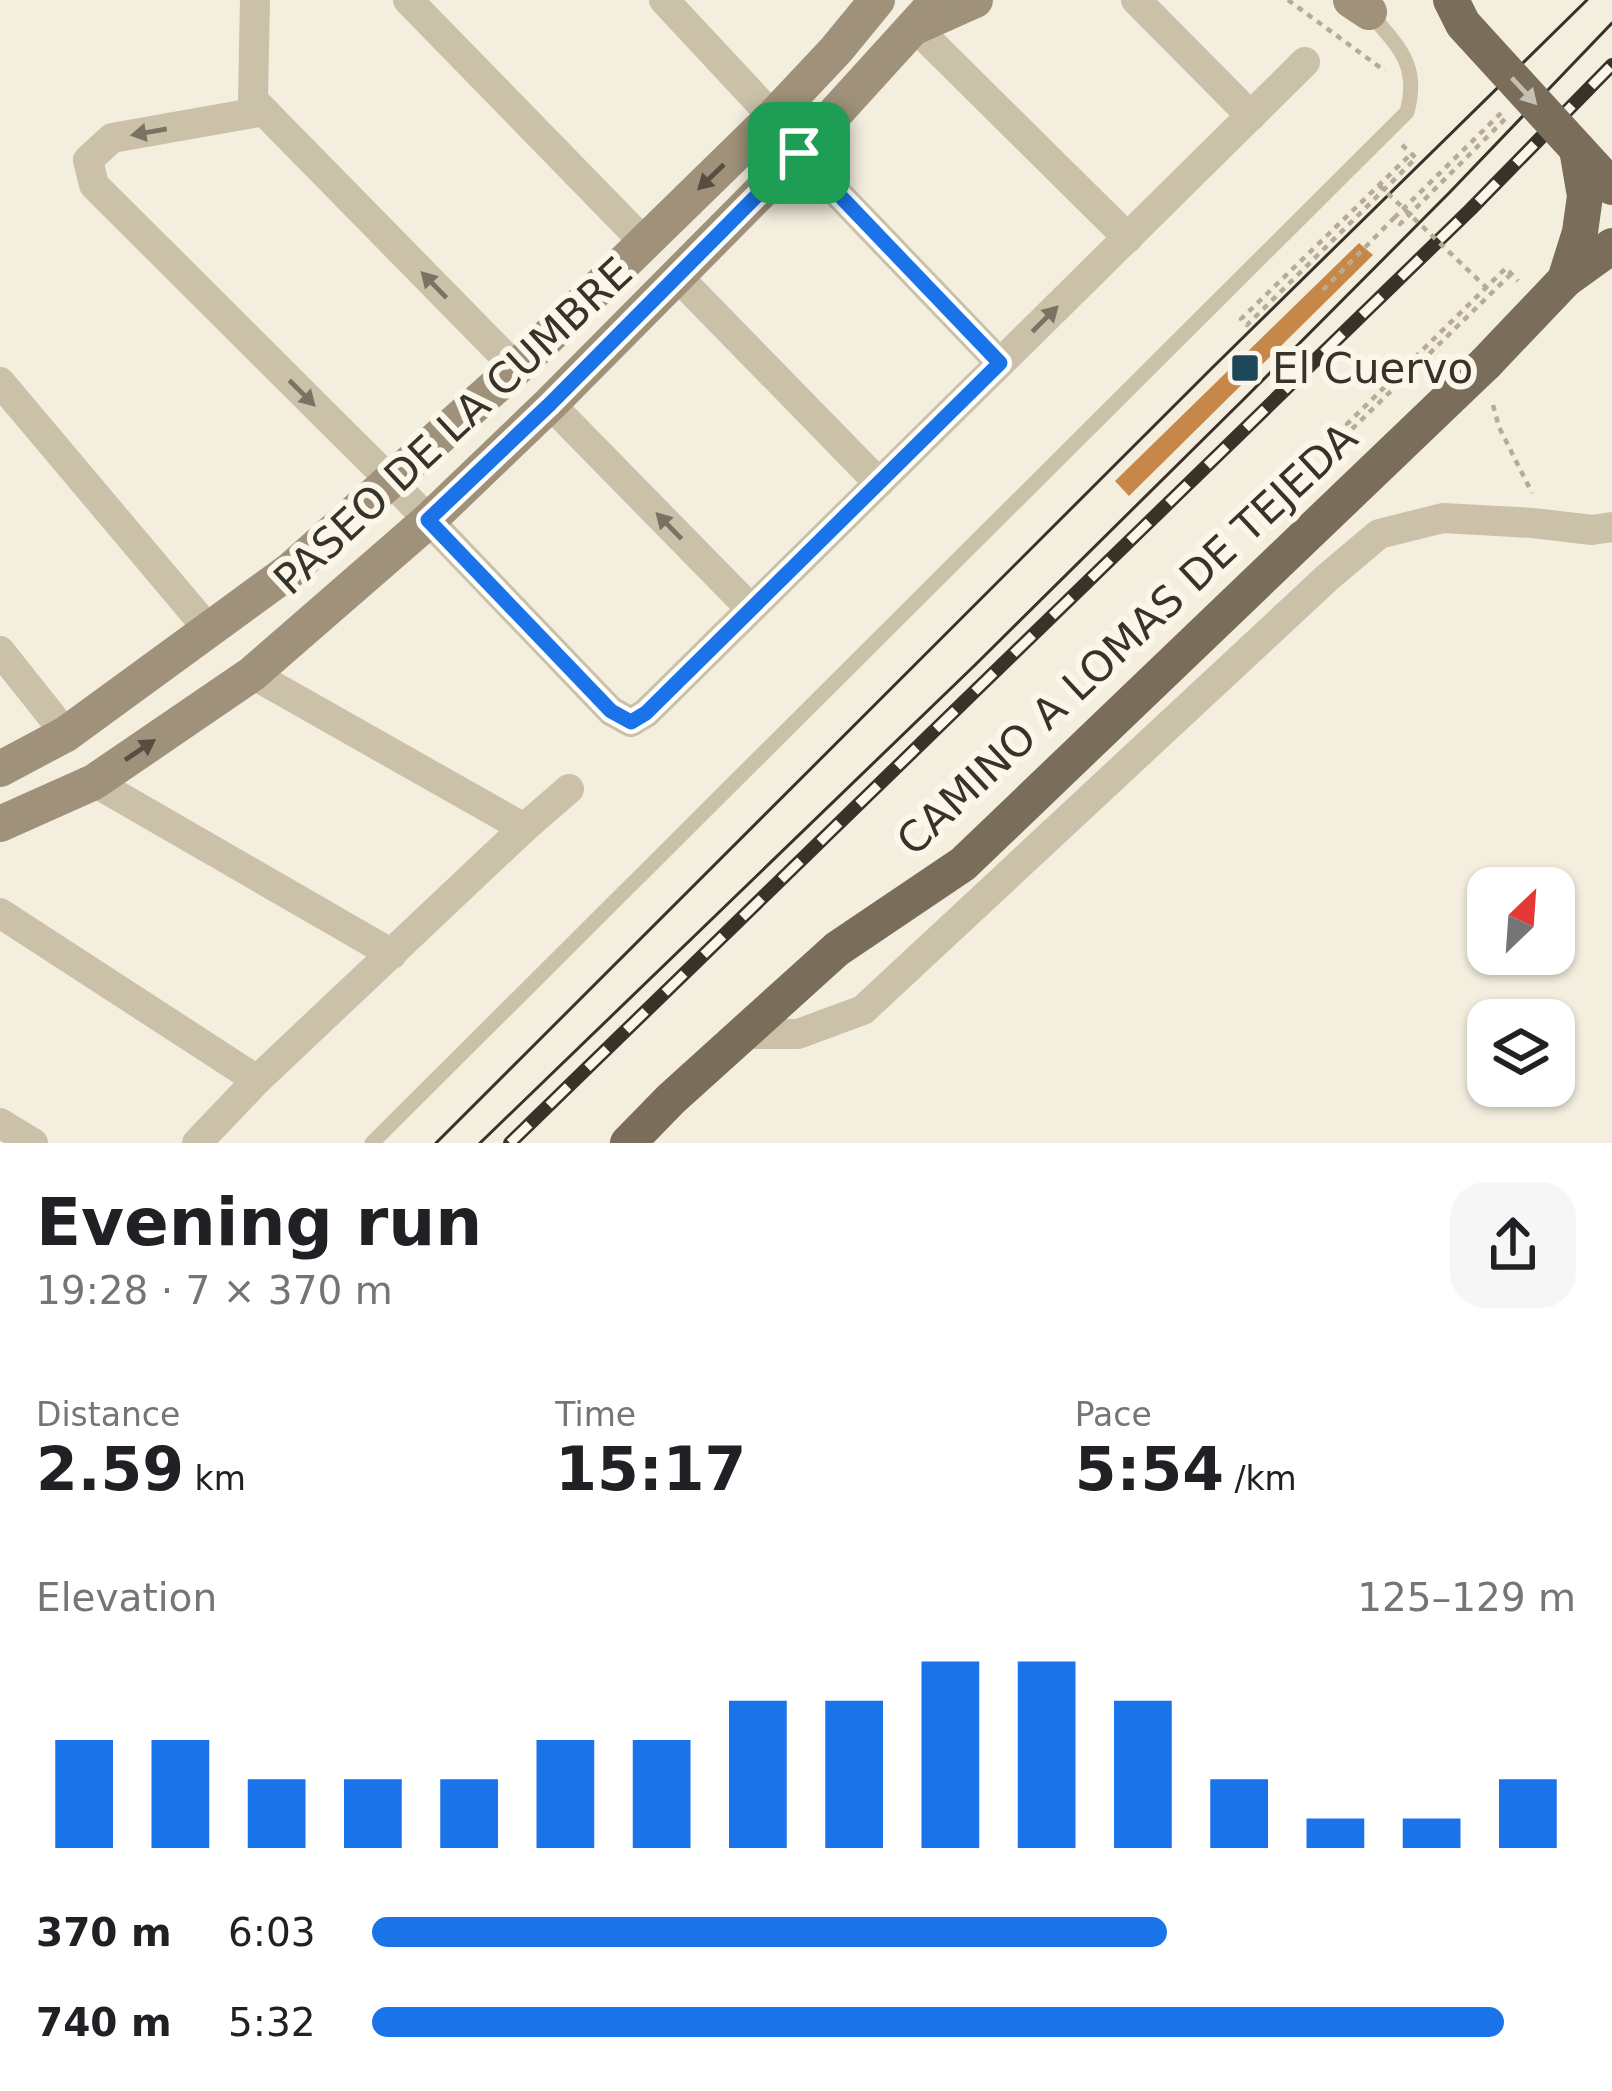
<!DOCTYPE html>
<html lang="en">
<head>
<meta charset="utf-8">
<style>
	body { margin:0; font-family:"DejaVu Sans",sans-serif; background:#f6f6f6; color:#202124; height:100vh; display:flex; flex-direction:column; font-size:45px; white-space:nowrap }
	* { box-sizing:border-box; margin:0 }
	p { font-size:39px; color:#757577 }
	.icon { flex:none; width:66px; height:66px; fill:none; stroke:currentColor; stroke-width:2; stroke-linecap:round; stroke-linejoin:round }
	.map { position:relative; height:1143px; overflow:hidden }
	.panel { display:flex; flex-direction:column; background:#fff; flex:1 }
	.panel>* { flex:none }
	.needle { width:78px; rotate:25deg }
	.buttons { position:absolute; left:1467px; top:867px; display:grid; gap:24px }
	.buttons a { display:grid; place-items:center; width:108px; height:108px; border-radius:24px; background:#fff; box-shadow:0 3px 9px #0004; font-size:60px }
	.pin { position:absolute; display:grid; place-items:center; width:102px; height:102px; color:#fff; margin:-51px; border-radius:24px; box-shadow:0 6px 18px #0006 }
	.round { display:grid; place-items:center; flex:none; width:126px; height:126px; border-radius:36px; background:#f6f6f6 }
	.headline { display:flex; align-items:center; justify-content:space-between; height:204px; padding:0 36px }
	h1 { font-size:66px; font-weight:600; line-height:90px }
	.stats { display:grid; grid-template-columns:repeat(3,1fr); gap:18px; height:204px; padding:12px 36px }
	.stats div { display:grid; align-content:center }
	.stats b { font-size:60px; font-weight:600 }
	.stats small { font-size:33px; font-weight:400 }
	.stats p { font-size:33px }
	.chart { height:336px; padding:24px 36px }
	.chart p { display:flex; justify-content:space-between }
	.chart svg { width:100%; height:216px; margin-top:12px; stroke:#1a73e8; stroke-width:6 }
	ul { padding:0 36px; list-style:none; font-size:39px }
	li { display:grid; grid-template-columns:192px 144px 1fr; align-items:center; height:90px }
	li i { height:30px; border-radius:15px; background:#1a73e8 }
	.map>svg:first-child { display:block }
	.building { fill:#c78748 }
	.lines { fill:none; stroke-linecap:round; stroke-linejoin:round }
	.path { stroke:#b7ac93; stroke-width:4.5; stroke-dasharray:6 6; stroke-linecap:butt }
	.lane { stroke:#cbc1a9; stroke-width:15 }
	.street { stroke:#cbc1a9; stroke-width:30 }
	.secondary { stroke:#9f917a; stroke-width:36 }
	.primary { stroke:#7a6d5a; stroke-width:36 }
	.tram { stroke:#383229; stroke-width:3 }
	.rail-casing { stroke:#383229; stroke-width:14 }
	.rail { stroke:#faf7ea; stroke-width:9; stroke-dasharray:27; stroke-linecap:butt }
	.path-bridge { stroke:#b7ac93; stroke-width:4.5; stroke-dasharray:6 6; stroke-linecap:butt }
	.primary-bridge { stroke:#7a6d5a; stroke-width:36 }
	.oneway { fill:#c7c0b0 }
	.oneway2 { fill:#7a7263 }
	.oneway3 { fill:#574e41 }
	.route-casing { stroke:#fff; stroke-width:24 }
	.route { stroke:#1a73e8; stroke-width:15 }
	.poi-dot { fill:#1e475a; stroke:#faf7ea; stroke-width:4.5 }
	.labels { text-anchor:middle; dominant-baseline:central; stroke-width:12; stroke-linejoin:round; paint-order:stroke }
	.poi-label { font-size:42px; fill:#383229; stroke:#faf7ea; text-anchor:start }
	.street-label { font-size:42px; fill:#383229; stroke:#faf7ea }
</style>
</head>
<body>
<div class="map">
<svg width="1612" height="1143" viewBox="0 0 1612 1143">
	<rect width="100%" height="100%" fill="#f3eede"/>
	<path class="building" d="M 1359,243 L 1373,255 L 1129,496 L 1115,481 Z"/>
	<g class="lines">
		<g class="path">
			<path d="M 1288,0 L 1385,71"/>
			<path d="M 1402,145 L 1416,158 L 1247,325 L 1241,319 L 1411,154"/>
			<path d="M 1394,218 L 1501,113"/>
			<path d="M 1511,274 L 1352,429 L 1347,424 L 1506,268 L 1518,281"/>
			<path d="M 1323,290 L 1394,218 L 1400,224 L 1505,119"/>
			<path d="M 1493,405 L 1499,427 L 1532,493"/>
		</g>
		<path class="lane" d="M 372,1143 L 1407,112 C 1420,64 1398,47 1369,12"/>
		<g class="street">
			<path d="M 255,0 L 253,100 L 516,368"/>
			<path d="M 408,0 L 644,242"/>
			<path d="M 664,0 L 773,117"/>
			<path d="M 1136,0 L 1251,116"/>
			<path d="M 915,27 L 1128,238"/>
			<path d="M 264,111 L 112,138 L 88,160 L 94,185 L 390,480 L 611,711 L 631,722 L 646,713 L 1305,62"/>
			<path d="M 799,153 L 1000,363"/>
			<path d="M 677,276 L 879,483"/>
			<path d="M 0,382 L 209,630"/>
			<path d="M 550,404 L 751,609"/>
			<path d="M 0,651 L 66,734"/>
			<path d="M 252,674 L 524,828"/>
			<path d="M 94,782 L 392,954"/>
			<path d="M 0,913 L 257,1080"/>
			<path d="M 745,1034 L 798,1034 L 863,1010 L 1328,577 L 1379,534 L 1443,518 L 1533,523 L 1592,530 L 1612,527"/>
			<path d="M 0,1123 L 33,1143"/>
			<path d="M 197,1143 L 257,1080 L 524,828 L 569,789"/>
		</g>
		<g class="secondary">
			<path d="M 1351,0 L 1369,12"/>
			<path d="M 919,25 L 975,0"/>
			<path d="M 0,769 L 66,734 L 292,569 L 516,368 L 773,117 L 836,50 L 877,0"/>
			<path d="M 0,824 L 94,782 L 252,674 L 428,521 L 550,404 L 799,153 L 938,0"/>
		</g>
		<g class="primary">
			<path d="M 1565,280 L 1580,232 L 1585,196 L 1577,149"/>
			<path d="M 1565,280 L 1612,246"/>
			<path d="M 628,1143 L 671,1099 L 837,949 L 963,864 L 1486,363"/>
		</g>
		<g class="tram">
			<path d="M 436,1143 L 1212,368 L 1587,0"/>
			<path d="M 480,1143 L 975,665 L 1246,397 L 1450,192 L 1612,23"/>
		</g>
		<defs>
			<path id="rail" d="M 510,1143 L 1471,209 L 1612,65"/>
		</defs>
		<use href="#rail" class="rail-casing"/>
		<use href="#rail" class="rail"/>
		<path class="path-bridge" d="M 1379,185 L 1492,293"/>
		<g class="primary-bridge">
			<path d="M 1451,0 L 1463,24 L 1612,187"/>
			<path d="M 1486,363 L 1565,280"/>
		</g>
	</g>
	<defs><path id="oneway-solid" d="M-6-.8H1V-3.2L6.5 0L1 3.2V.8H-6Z" transform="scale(3)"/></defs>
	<use class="oneway" href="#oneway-solid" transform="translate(1524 91) rotate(47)"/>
	<g class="oneway2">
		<use href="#oneway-solid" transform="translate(149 132) rotate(170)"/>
		<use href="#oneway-solid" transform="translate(434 285) rotate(-134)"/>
		<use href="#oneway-solid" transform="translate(1045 319) rotate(-45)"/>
		<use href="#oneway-solid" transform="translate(302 393) rotate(45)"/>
		<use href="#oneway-solid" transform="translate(669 526) rotate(-134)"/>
	</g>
	<g class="oneway3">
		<use href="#oneway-solid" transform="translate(711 177) rotate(136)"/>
		<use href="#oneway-solid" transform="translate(140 750) rotate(-34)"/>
	</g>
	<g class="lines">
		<defs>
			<path id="route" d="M 799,153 L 1000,363 L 646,713 L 631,722 L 611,711 L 428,520 L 550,404 Z"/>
		</defs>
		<use href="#route" class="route-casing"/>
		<use href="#route" class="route"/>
	</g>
	<rect class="poi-dot" x="1230" y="353" width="30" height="30" rx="6"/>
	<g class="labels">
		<g class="poi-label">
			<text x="1272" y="368">El Cuervo</text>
		</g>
		<g class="street-label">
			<text transform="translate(453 426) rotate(-43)">PASEO DE LA CUMBRE</text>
			<text transform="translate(1127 639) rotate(-43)">CAMINO A LOMAS DE TEJEDA</text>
		</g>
	</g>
</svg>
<div class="buttons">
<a><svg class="needle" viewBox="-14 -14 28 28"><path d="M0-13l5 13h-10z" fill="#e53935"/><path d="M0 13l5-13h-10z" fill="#757577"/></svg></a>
<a><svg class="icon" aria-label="layers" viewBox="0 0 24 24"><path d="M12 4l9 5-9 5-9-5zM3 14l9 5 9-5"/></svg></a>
</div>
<div class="pin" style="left:799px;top:153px;background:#1e9e55"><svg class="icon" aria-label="arrive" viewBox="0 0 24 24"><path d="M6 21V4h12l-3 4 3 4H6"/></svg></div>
</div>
<section class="panel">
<div class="headline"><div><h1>Evening run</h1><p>19:28 · 7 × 370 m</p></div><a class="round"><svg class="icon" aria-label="share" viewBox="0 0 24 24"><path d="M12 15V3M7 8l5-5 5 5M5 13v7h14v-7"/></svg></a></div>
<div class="stats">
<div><p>Distance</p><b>2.59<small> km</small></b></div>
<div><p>Time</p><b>15:17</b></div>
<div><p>Pace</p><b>5:54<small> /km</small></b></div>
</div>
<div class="chart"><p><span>Elevation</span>125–129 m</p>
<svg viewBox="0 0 160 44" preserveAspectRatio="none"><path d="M5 44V22M15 44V22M25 44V30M35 44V30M45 44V30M55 44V22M65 44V22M75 44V14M85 44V14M95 44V6M105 44V6M115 44V14M125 44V30M135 44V38M145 44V38M155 44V30"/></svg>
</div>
<ul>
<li><b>370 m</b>6:03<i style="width:66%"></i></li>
<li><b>740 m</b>5:32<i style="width:94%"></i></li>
</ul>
</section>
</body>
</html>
